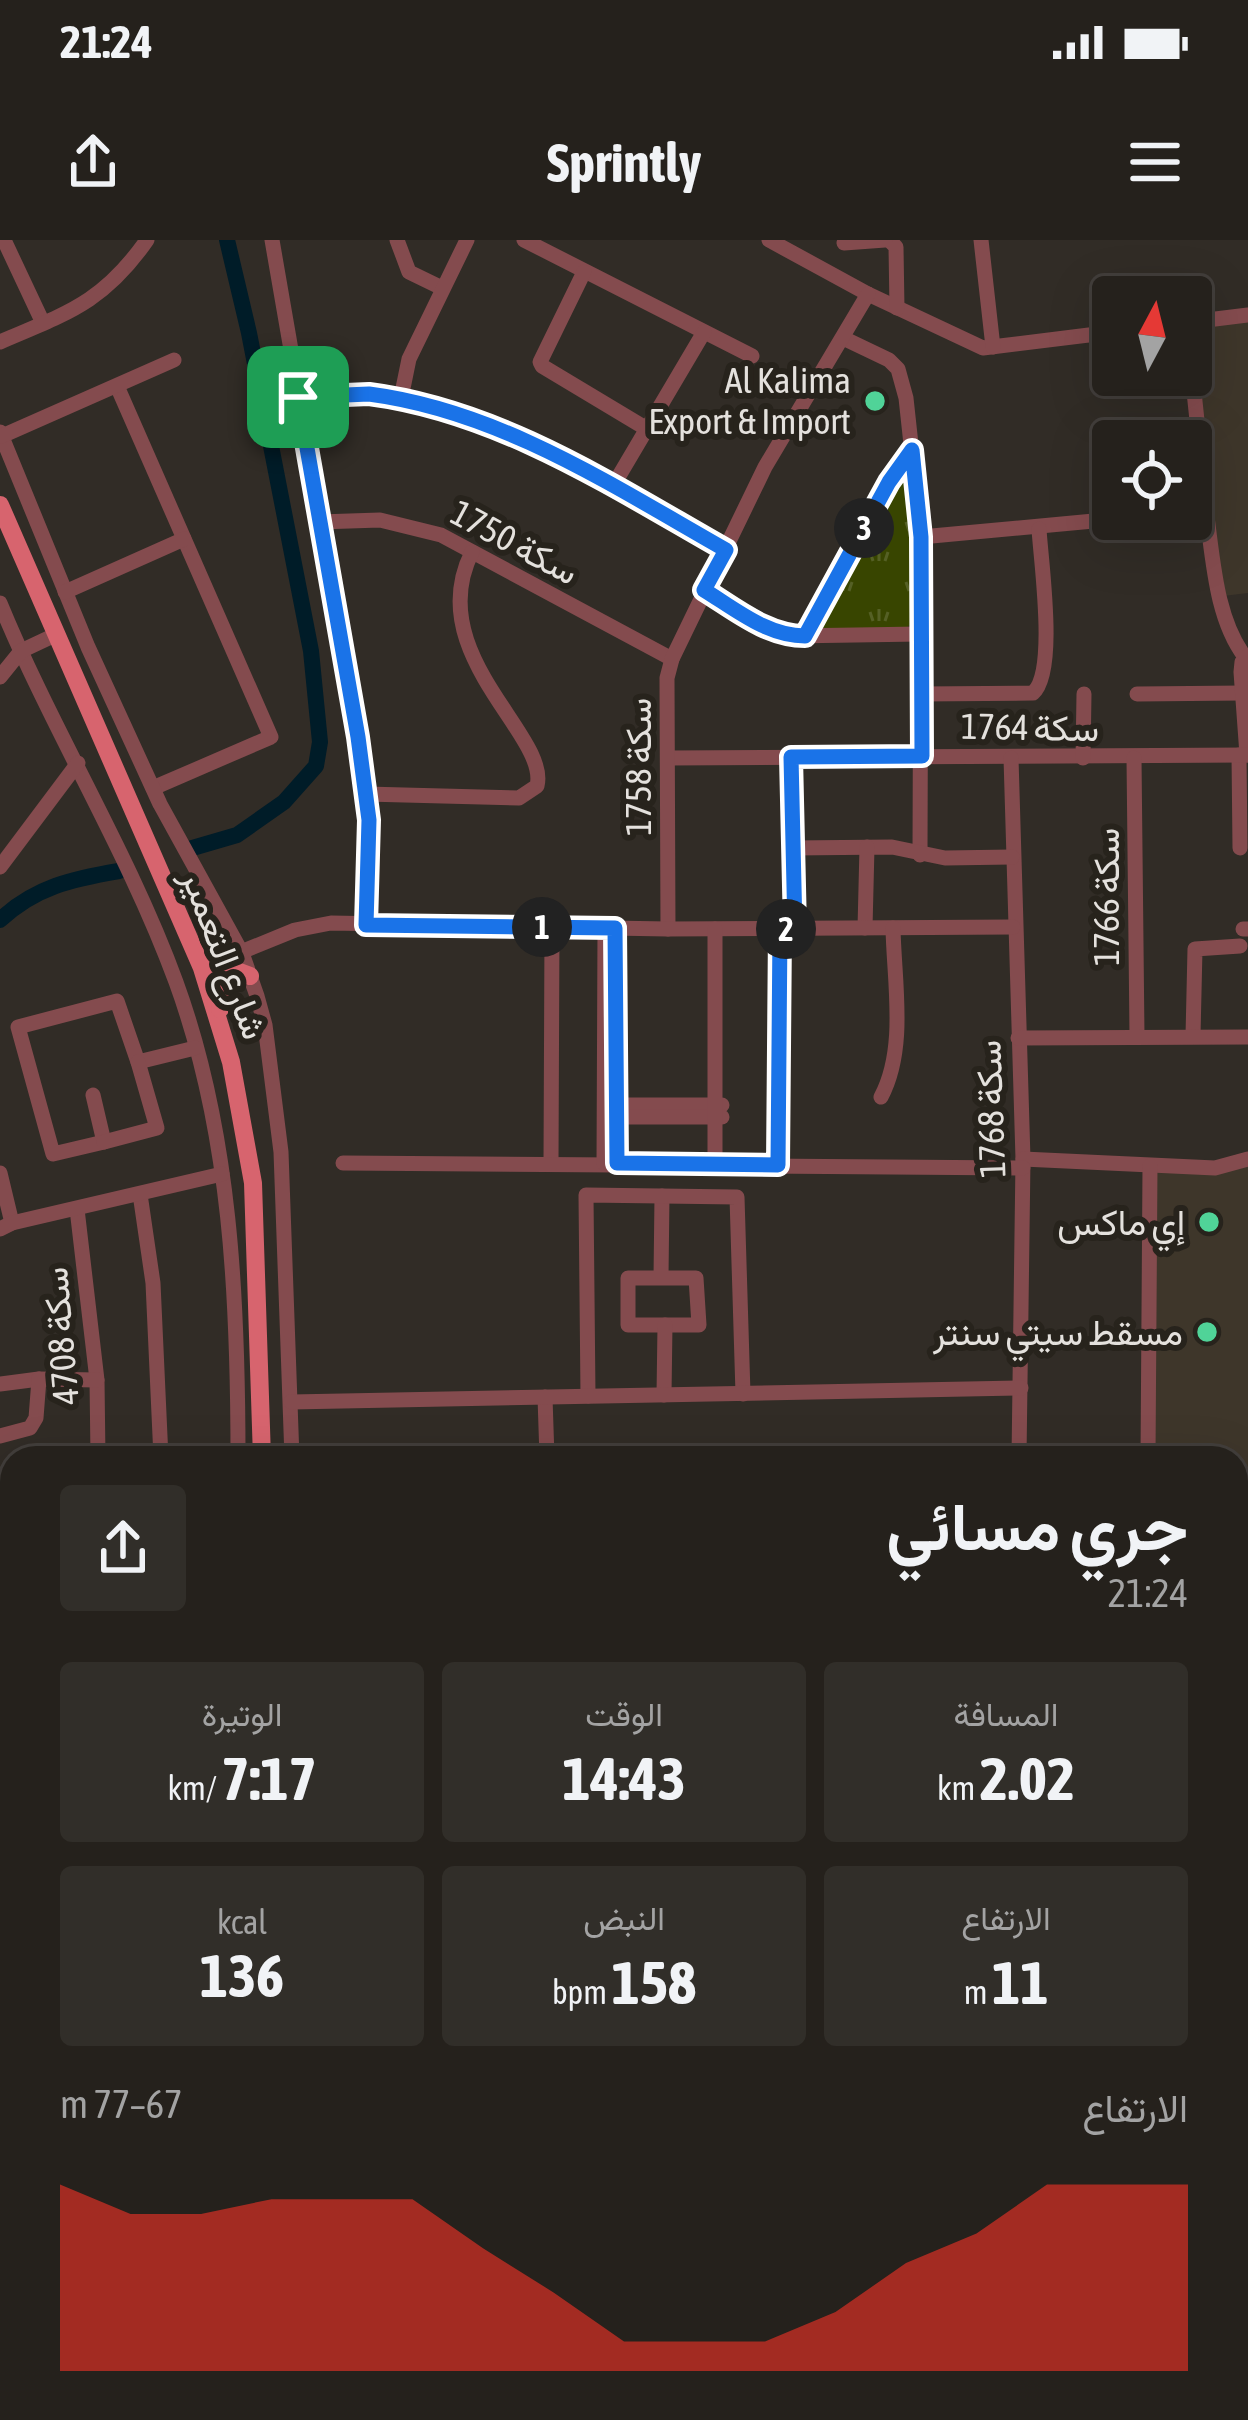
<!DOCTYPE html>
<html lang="ar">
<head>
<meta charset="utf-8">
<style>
	body { margin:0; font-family:"Asap Condensed",Vazirmatn,sans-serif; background:#312e29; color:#f1f3f6; direction:rtl; height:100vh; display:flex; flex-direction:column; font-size:45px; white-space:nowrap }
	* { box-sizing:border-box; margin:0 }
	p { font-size:39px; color:#a3a3a3 }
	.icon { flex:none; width:66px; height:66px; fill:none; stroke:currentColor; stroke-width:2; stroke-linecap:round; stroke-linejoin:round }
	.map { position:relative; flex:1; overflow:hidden; direction:ltr }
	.side { position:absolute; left:0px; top:1206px; width:1248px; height:975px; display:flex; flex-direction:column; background:#25211c; border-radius:36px 36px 0 0; box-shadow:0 12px 48px #0002,0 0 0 3px #423e3b; direction:rtl }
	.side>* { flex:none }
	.needle { width:78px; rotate:7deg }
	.controls { position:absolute; left:1092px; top:36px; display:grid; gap:24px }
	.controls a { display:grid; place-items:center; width:120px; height:120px; border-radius:12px; background:#25211c; box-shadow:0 12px 48px #0002,0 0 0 3px #423e3b; font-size:60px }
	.pin { position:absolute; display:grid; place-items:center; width:102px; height:102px; color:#fff; margin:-51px; border-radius:24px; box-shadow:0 6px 18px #0006 }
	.km { position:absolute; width:60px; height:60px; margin:-30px; border-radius:50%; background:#222; color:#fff; font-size:33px; line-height:60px; text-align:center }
	.round { display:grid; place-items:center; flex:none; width:126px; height:126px; border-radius:12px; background:#312e29 }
	.head { display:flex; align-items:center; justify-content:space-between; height:204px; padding:0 60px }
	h1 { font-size:66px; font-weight:700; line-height:90px }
	.stats { display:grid; grid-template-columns:repeat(3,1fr); gap:18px; height:204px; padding:12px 60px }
	.stats div { display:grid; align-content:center; border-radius:12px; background:#312e29; text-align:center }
	.stats b { font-size:60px; font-weight:700 }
	.stats small { font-size:33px; font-weight:400 }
	.stats p { font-size:33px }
	.chart { height:336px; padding:24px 60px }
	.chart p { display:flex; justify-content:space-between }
	.chart svg { width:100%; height:216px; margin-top:12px; fill:#d93025; opacity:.7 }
	.status { display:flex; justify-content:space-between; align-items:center; height:84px; padding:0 60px; background:#25211c; direction:ltr }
	.status svg { height:33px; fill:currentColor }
	header { display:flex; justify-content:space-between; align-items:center; height:156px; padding:0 60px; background:#25211c; font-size:54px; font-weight:700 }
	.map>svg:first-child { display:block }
	.built { fill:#3e362a }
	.grass { fill:url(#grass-tufts) }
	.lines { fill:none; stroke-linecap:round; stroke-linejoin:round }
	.stream { stroke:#001c28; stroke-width:3 }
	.river { stroke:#001c28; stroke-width:16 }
	.minor { stroke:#844b4e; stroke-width:15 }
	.major { stroke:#d7646e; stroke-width:18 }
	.route-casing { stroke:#fff; stroke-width:24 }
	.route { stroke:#1a73e8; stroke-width:15 }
	.poi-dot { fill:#50d398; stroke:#27231c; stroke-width:4.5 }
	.labels { text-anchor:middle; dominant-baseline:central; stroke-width:12; stroke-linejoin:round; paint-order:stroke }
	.poi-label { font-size:36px; fill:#e4e1dd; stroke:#27231c; text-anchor:end }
	.street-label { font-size:36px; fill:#e4e1dd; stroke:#27231c }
</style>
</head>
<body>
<div class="status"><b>21:24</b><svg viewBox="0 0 49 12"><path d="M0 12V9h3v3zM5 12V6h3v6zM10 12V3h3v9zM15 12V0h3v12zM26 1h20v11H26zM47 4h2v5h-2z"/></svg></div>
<header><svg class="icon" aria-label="menu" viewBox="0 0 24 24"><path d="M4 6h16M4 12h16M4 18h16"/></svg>Sprintly<svg class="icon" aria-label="share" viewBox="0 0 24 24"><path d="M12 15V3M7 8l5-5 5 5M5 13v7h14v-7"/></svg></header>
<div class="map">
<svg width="1248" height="2180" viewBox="0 0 1248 2180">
	<defs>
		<pattern id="grass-tufts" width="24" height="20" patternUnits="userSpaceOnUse" patternTransform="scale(3)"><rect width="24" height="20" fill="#384500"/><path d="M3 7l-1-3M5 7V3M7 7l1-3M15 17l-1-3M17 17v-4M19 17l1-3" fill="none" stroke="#556025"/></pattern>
	</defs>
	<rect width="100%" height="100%" fill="#312c26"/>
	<g class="built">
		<path d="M 1248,75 L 1248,353 L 1223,356 L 1191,123 L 1191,82 Z"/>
		<path d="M 1248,919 L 1248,1390 L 1236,1392 L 1236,1218 L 1148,1218 L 1150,926 Z"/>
	</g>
	<g class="grass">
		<path d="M 901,228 L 912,276 L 916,368 L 913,382 L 903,391 L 815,393 Z"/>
		<path d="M 1248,2130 L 1248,2180 L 1195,2180 L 1207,2169 L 1236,2169 L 1236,2141 Z"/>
	</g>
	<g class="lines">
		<g class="stream">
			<path d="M 1236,2114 L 1248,2105"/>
			<path d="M 1171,2180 L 1182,2169"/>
		</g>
		<g class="river">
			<path d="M 189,609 L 237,595 L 284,562 L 316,526 L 320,502 L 311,411 L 249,93 L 227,0"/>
			<path d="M 0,680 C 35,647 72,639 119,631"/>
		</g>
		<g class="minor">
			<path d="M 4,0 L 43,83"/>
			<path d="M 272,0 L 358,497 L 369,580 L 366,684"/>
			<path d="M 397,0 L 409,32 L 442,48"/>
			<path d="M 524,0 L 752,116"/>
			<path d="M 769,0 L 868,54 L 983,108 L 1113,92"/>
			<path d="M 889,0 L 896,7 L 897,68"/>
			<path d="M 981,0 L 993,107"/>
			<path d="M 844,3 L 885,0"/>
			<path d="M 584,32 L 540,122 L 542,126 L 647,189"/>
			<path d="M 1191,82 L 1248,75"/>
			<path d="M 843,98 L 889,120 L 898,129 L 906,158 L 921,297 L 920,615"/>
			<path d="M 0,102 C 67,73 103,63 147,0"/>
			<path d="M 1191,123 L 1205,257 L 1200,268 L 1191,269"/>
			<path d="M 117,146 L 271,497 L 153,548"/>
			<path d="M 298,157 C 322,156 348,153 372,154 C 492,164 622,251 726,310"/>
			<path d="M 401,158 L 409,119 L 467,0"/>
			<path d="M 0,192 L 88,407 L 160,564 L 242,713 L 257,756 L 265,785 L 281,912 L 292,1218"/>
			<path d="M 2,196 L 174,120"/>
			<path d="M 613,246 L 704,92"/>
			<path d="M 1205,263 C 1213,313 1214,376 1245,417"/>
			<path d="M 319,282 L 380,280 L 441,295 L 672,419"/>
			<path d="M 921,297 L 1115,279"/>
			<path d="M 704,350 L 772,391 L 791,396 L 920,394"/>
			<path d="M 65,352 L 184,299"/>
			<path d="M 0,363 C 53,492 128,611 176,742 C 231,893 238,1059 238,1218"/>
			<path d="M 805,396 L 889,242 L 912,210"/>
			<path d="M 0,437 L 21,411 L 55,395"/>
			<path d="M 921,454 L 1033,453 C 1057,432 1041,323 1039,289"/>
			<path d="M 1137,454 L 1243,453"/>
			<path d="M 1239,515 L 1240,608"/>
			<path d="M 1247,515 L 1241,432 L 1242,422 L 1248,416"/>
			<path d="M 792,517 L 795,689"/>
			<path d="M 668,518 L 1248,515"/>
			<path d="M 1011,518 L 1023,919 L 1019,1218"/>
			<path d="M 1083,518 L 1084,454"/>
			<path d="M 1134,518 L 1137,796"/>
			<path d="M 366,554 L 519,558 L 537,546 C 550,495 421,414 472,312"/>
			<path d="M 793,608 L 892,607 L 945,618 L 1012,617"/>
			<path d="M 0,627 L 78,523"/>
			<path d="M 865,688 L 867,607"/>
			<path d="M 668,689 L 667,438 L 672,419 L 765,227 L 868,54"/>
			<path d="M 1243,689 L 1248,689"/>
			<path d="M 202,728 L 295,690 L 331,683 L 668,689 L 1013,687"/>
			<path d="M 615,758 L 617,923"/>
			<path d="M 1193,796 L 1195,709 L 1240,706"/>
			<path d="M 1018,798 L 1248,797"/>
			<path d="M 93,855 L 104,902 L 53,914 L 18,787 L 117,761 L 138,822 L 195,808"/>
			<path d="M 881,857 C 907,808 894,742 893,688"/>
			<path d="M 608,865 L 722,865"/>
			<path d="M 608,877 L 722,877"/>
			<path d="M 104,902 L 157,888 L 138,822"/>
			<path d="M 1023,919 L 1215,928 L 1248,919"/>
			<path d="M 551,922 L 552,687"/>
			<path d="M 343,923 L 1023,928"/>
			<path d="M 604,923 L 605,688"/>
			<path d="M 715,924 L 715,689"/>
			<path d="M 778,925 L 780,689"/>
			<path d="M 0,933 L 12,983"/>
			<path d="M 140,954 L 153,1043 L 161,1218"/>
			<path d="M 77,969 L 97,1140 L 98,1218"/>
			<path d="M 0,989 L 12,983 L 222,934"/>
			<path d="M 661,1038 L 628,1038 L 628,1085 L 699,1085 L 696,1038 L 661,1038 L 662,956"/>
			<path d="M 0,1144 L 39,1139 L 97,1140"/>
			<path d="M 664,1155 L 665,1085"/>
			<path d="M 588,1156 L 586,955 L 737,957 L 743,1154"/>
			<path d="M 545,1157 L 547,1218"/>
			<path d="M 291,1162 L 1021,1148"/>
			<path d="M 0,1196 L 30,1188 L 36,1178 L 39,1139"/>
			<path d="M 1148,1218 L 1150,926"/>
			<path d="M 0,1262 L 12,1261"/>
			<path d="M 0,1325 L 12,1324"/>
			<path d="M 0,1394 L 12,1392"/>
			<path d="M 0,1468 L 12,1466"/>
			<path d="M 0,1535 L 12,1531"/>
			<path d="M 1236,1559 L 1248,1559"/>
			<path d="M 10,1593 L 12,1593"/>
			<path d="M 1236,1682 L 1248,1683"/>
			<path d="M 0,1724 L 12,1722"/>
			<path d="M 0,1842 L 12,1840"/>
			<path d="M 1236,1891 L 1248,1892"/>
			<path d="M 1236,1974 L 1248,1972"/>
			<path d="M 0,1980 L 12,1980"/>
			<path d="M 384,2169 L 388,2180"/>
			<path d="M 474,2169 L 474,2180"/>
			<path d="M 668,2169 L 670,2180"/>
			<path d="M 793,2169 L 794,2180"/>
			<path d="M 897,2169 L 899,2180"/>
			<path d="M 972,2169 L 974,2180"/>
		</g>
		<g class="major">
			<path d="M 0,265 L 202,728 L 231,822 L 253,943 L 262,1218"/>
			<path d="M 220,769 L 223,736 L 234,730 L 250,736"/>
			<path d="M 446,2169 L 446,2180"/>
		</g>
	</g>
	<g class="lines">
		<defs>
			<path id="route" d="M 369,154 C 500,171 613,246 726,310 L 704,350 C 735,369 767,396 805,396 L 889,242 L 912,210 L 921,297 L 922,516 L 791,517 L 795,689 L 780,689 L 778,925 L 617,923 L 615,688 L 366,685 L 369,580 L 358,497 L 298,157 Z"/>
		</defs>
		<use href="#route" class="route-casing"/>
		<use href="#route" class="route"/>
	</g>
	<g class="poi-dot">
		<circle cx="875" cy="161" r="12"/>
		<circle cx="1209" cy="982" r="12"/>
		<circle cx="1207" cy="1092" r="12"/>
	</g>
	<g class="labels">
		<g class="poi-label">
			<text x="851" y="140">Al Kalima<tspan x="851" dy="41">Export &amp; Import</tspan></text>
			<text x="1185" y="982">إي ماكس</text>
			<text x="1183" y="1092">مسقط سيتي سنتر</text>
		</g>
		<g class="street-label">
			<text transform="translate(515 302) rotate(28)">سكة 1750</text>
			<text transform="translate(1030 487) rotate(1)">سكة 1764</text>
			<text transform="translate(638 527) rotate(-90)">سكة 1758</text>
			<text transform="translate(1106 657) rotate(-90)">سكة 1766</text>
			<text transform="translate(225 714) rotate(69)">شارع التعمير</text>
			<text transform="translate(990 869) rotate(-92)">سكة 1768</text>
			<text transform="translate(60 1096) rotate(-95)">سكة 4708</text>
		</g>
	</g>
</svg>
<div class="controls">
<a><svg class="needle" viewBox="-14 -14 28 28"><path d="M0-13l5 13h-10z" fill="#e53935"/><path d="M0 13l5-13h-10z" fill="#a3a3a3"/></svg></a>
<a><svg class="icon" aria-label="locate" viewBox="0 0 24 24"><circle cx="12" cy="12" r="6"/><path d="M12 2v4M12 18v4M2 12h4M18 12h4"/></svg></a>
</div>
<div class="pin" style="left:298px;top:157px;background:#1e9e55"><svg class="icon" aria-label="arrive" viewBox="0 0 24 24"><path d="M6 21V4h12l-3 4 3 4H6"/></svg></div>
<b class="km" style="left:542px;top:687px">1</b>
<b class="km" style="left:786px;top:689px">2</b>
<b class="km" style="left:864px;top:288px">3</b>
<section class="side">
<div class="head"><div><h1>جري مسائي</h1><p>21:24</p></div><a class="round"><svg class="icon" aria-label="share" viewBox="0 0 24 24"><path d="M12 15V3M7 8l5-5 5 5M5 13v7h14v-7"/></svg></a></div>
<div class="stats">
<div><p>المسافة</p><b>2.02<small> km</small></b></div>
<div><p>الوقت</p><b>14:43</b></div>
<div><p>الوتيرة</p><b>7:17<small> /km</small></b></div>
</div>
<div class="stats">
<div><p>الارتفاع</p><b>11<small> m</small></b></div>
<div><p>النبض</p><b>158<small> bpm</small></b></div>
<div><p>kcal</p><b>136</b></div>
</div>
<div class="chart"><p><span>الارتفاع</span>67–77 m</p>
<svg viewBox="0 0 160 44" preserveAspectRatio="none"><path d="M0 44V6L10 12L20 12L30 9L40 9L50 9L60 19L70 28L80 38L90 38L100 38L110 32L120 22L130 16L140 6L150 6L160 6V44z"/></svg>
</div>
</section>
</div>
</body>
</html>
